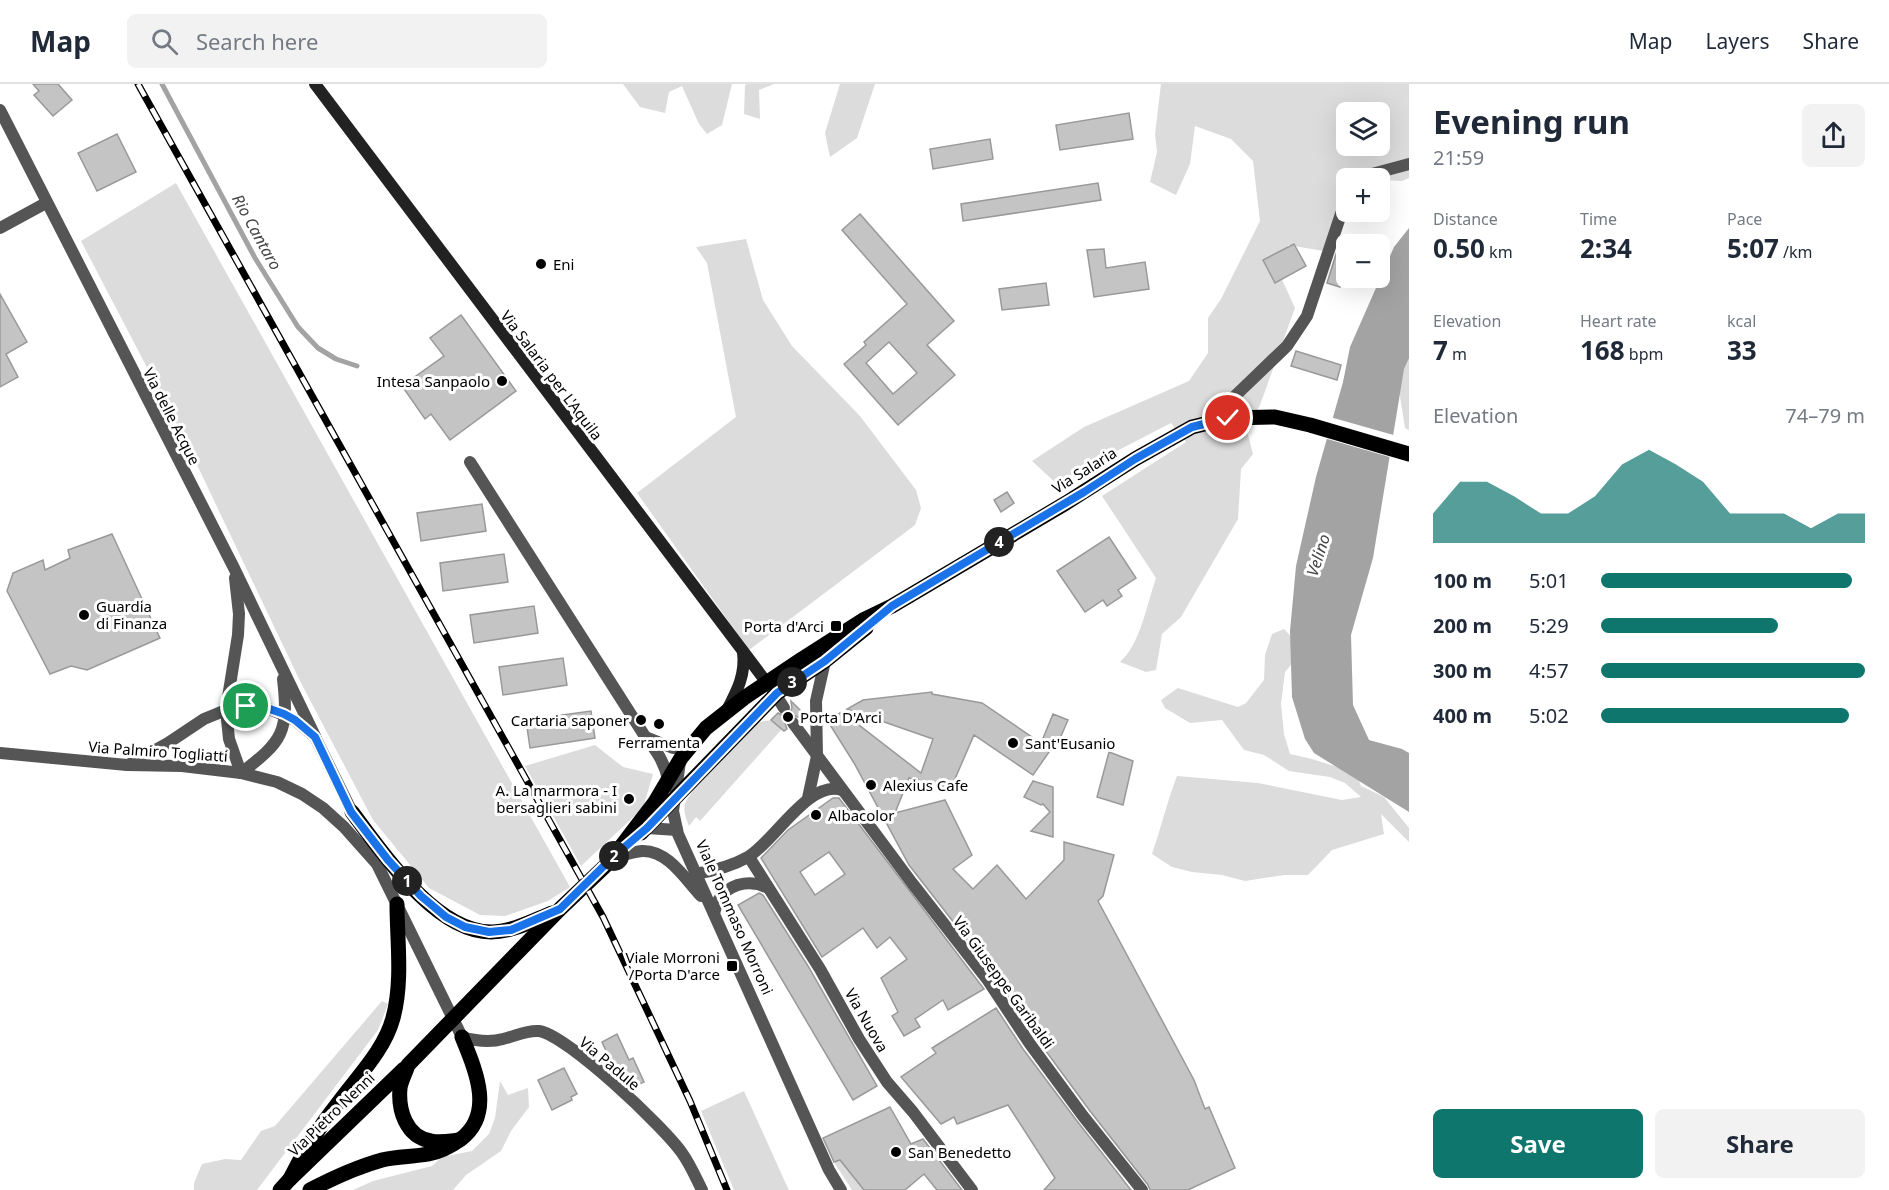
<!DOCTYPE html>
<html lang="en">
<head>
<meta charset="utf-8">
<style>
	body { margin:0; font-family:"Noto Sans",sans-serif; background:#f2f2f3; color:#1f2937; height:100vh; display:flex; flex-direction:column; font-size:22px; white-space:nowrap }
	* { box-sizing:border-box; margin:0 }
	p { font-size:20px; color:#747a83 }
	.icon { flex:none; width:33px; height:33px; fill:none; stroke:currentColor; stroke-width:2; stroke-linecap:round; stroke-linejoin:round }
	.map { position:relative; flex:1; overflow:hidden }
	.drawer { display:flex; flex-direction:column; background:#fff; width:480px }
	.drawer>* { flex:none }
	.controls { position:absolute; left:1336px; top:18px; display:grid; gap:12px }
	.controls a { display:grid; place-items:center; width:54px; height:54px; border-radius:9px; background:#fff; box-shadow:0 6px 24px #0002; font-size:30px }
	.pin { position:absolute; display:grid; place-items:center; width:51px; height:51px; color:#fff; margin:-26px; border:3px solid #fff; border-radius:50%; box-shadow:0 2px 6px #0007 }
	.km { position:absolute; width:30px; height:30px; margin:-15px; border-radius:50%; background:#222; color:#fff; font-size:16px; line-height:30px; text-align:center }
	.round { display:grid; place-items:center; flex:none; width:63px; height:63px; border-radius:9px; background:#f2f2f3 }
	.headline { display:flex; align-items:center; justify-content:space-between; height:102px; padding:0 24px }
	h1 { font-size:33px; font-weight:700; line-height:45px }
	.figures { display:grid; grid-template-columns:repeat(3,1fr); gap:9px; height:102px; padding:6px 24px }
	.figures div { display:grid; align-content:center }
	.figures b { font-size:26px; font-weight:700 }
	.figures small { font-size:16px; font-weight:400 }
	.figures p { font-size:16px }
	.chart { height:168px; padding:12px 24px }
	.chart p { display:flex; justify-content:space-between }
	.chart svg { width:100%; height:108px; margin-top:6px; fill:#0f766e; opacity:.7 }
	.button { display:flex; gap:12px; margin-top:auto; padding:12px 24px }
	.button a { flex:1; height:69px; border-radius:9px; background:#0f766e; color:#fff; font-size:24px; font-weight:700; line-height:69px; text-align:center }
	.button a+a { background:#f2f2f3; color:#1f2937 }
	ul { padding:0 24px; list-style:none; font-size:20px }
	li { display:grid; grid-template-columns:96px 72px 1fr; align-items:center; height:45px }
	li i { height:15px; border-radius:8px; background:#0f766e }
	header { display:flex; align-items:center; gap:36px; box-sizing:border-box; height:84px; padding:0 30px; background:#fff; border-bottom:2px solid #e0e1e3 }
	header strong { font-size:28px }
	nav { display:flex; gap:33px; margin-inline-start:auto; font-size:21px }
	.search { width:420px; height:54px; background:#f2f2f3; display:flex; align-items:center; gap:15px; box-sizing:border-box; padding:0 21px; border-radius:9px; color:#747a83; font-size:22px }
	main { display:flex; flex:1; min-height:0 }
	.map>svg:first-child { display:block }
	.green { fill:#dcdcdc; fill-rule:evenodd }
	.water { fill:#a3a3a3 }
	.pier { fill:#fff }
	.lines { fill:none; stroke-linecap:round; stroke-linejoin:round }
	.stream { stroke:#a3a3a3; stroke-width:5 }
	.building { fill:#c4c4c4; stroke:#999; stroke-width:1.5; fill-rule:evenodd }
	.minor { stroke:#555; stroke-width:12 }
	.tertiary { stroke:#555; stroke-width:12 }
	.secondary { stroke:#222; stroke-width:12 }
	.primary { stroke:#000; stroke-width:15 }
	.rail-casing { stroke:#000; stroke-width:7 }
	.rail { stroke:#fff; stroke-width:4.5; stroke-dasharray:14; stroke-linecap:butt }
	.route-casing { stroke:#fff; stroke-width:12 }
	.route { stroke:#1a73e8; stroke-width:8 }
	.poi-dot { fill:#000; stroke:#fff; stroke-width:2 }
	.labels { text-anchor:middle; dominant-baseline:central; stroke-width:6; stroke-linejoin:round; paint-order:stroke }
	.poi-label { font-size:15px; fill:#000; stroke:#fff; text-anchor:start }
	.street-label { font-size:15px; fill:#000; stroke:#fff }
	.water-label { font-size:16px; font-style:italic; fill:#444; stroke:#fff }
</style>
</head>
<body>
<header>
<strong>Map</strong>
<div class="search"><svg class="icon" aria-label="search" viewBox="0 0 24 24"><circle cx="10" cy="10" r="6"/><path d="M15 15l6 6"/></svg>Search here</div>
<nav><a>Map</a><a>Layers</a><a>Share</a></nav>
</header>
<main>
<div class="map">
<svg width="1409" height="1106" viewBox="0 0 1409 1106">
	<rect width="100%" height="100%" fill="#fff"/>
	<g class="green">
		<path d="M 623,0 L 732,0 L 722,41 L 707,50 L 699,40 L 682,2 L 669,8 L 665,29 L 640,23 Z"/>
		<path d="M 747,0 L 774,0 L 759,6 L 760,35 L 744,30 L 745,1 Z"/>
		<path d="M 840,0 L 875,0 L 857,54 L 830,73 L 825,49 Z"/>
		<path d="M 1161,0 L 1409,0 L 1409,94 L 1402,97 L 1347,94 L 1347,128 L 1350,128 L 1330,162 L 1324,167 L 1288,161 L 1278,187 L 1295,224 L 1260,321 L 1247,347 L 1253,370 L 1241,385 L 1238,435 L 1181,533 L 1162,550 L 1156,586 L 1146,588 L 1120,578 C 1140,561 1147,520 1156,494 L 1102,412 L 1186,358 L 1171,339 L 1086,383 L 1058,401 L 1032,377 L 1084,343 L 1189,297 L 1208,269 L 1208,234 L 1221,215 L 1260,137 L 1253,77 L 1231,55 L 1195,42 L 1190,80 L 1176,111 L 1150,98 L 1157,68 L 1155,50 ZM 1347,28 L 1380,28 L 1380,62 L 1347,62 Z"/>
		<path d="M 176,99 L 570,803 L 548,817 L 505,832 L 480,831 L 429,804 L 373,736 L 300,597 L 188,362 L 81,157 Z"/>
		<path d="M 746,155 L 763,216 L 792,262 L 860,332 L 916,406 L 921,424 L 915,441 L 749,566 L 637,409 L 736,333 L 707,179 L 696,163 Z"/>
		<path d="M 1409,247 L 1409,346 L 1405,344 L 1399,306 Z"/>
		<path d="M 1284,545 L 1300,562 L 1290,582 L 1285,588 L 1281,620 L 1284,650 L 1290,670 L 1312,675 L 1356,689 L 1361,702 L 1384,713 L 1409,744 L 1409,758 L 1381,730 L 1384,750 L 1332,766 L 1308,791 L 1284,791 L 1245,797 L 1222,791 L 1192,788 L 1172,783 L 1152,770 C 1161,744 1167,718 1177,692 L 1258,699 L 1342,716 L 1361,713 L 1345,699 L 1330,693 L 1289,687 L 1264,671 L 1244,666 L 1222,636 L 1190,639 L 1165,624 L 1161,616 L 1178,604 L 1238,623 L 1246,619 L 1264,596 L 1265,571 L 1272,550 Z"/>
		<path d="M 771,636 L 782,645 L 700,737 L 696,733 L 689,742 C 686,735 683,727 685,720 C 690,705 743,646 757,639 C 761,637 767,637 771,636 Z"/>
		<path d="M 595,661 L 623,683 L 653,690 L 643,724 L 581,782 L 525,682 Z"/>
		<path d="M 382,917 L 388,920 L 378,946 L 257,1106 L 194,1106 L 194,1099 L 202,1080 L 225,1075 L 241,1076 L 261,1047 L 275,1042 Z"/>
		<path d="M 500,997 L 508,1011 L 528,1004 L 529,1023 L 511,1047 L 501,1067 L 466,1091 L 453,1106 L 353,1106 L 373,1097 L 432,1082 L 442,1073 L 472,1067 L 489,1050 L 495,1034 Z"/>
		<path d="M 744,1007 L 786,1100 L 789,1106 L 734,1106 L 701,1027 Z"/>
		<path d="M 840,1076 L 864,1106 L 852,1106 L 834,1078 Z"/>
	</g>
	<path class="water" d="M 1409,144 L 1409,274 L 1404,285 L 1373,474 L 1351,551 L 1353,621 L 1369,656 L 1402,665 L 1409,669 L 1409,728 L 1314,669 L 1305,655 L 1292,613 L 1290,547 L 1296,482 L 1316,393 L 1343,298 L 1350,263 L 1394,163 Z"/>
	<path class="pier" d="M 1330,333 L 1397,352 L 1393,374 L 1324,354 Z"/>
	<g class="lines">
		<path class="stream" d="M 162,0 L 255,174 L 298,243 L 318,264 L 336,275 L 357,282"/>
	</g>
	<g class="building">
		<path d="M 33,0 L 58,0 L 72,16 L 53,32 L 34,11 L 39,7 Z"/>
		<path d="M 1129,29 L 1133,55 L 1060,66 L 1056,41 Z"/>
		<path d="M 117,50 L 136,88 L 97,107 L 78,69 Z"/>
		<path d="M 990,55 L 993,75 L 933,85 L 930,65 Z"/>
		<path d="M 1098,99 L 1101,116 L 963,137 L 961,120 Z"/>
		<path d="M 860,130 L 954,237 L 927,261 L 955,291 L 898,341 L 844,280 L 866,261 L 864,258 L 907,220 L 842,146 ZM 889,258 L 917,289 L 893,310 L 866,279 Z"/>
		<path d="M 1294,160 L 1306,182 L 1275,199 L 1263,176 Z"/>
		<path d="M 1338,164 L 1347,166 L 1347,180 L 1340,203 L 1327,199 Z"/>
		<path d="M 1104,165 L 1106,184 L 1145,178 L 1149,205 L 1094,213 L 1087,166 Z"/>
		<path d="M 1046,199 L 1049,221 L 1002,226 L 999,205 Z"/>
		<path d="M 0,210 L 27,258 L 6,270 L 18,293 L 0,303 Z"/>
		<path d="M 461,231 L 516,307 L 450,356 L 431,330 L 425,335 L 402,302 L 444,272 L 430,254 Z"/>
		<path d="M 1296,267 L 1341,281 L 1337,296 L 1291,282 Z"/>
		<path d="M 1007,408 L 1014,419 L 1001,428 L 994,416 Z"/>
		<path d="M 482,420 L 486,447 L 421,457 L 417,429 Z"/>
		<path d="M 112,450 L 160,554 L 87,586 L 71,582 L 50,590 L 7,507 L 13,489 L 43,476 L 45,486 L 70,474 L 68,466 Z"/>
		<path d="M 1109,453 L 1136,494 L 1118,506 L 1122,512 L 1107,522 L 1103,516 L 1085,528 L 1057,487 Z"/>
		<path d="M 504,470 L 508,498 L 443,507 L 440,479 Z"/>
		<path d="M 534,522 L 538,549 L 474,559 L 470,531 Z"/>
		<path d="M 563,574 L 567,601 L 503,611 L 499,583 Z"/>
		<path d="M 932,608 L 932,610 L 982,619 L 1041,659 L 1053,630 L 1068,636 L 1058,659 L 1056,658 L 1033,691 L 974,651 L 951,704 L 909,694 L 895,729 L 945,716 L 972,771 L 953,785 L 973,805 L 997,781 L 1026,815 L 1064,776 L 1064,758 L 1114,771 L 1103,812 L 1098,817 L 1194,996 L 1205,1025 L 1209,1023 L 1235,1084 L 1188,1106 L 1150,1106 L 1148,1101 L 1090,1027 L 1037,955 L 994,890 L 909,781 L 854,679 L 827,636 L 842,628 L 921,689 L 933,655 L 847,625 L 863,616 Z"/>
		<path d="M 791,617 L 804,630 L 800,634 L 793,631 L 788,633 L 785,639 L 787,645 L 784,647 L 771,636 L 778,629 L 784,632 L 789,631 L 792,624 Z"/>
		<path d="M 591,627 L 595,654 L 530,664 L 526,636 Z"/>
		<path d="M 1109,668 L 1133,677 L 1123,721 L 1097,713 Z"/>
		<path d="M 1033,697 L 1053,703 L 1053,753 L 1031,747 L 1050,728 L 1043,720 L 1041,721 L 1024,713 Z"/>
		<path d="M 833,714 L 839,714 L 984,905 L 948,926 L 943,916 L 915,935 L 920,943 L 904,952 L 892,932 L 898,928 L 881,894 L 907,875 L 890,853 L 877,864 L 863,844 L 822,873 L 761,774 L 788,746 ZM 829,768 L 845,790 L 815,811 L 800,788 Z"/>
		<path d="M 759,809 L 763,811 L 808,882 L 877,1002 L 853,1016 L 738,821 Z"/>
		<path d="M 996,924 L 1023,965 L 1077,1037 L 1131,1106 L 1044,1106 L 1055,1094 L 1008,1021 L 957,1040 L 954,1033 L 941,1040 L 901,993 L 936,969 L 932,964 Z"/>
		<path d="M 617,950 L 629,976 L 633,974 L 644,998 L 631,1004 L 619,982 L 614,984 L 602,958 Z"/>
		<path d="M 564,984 L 577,1010 L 571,1013 L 572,1016 L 552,1026 L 538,996 Z"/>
		<path d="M 890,1023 L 911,1060 L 923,1055 L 962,1106 L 937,1106 L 924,1090 L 905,1106 L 864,1106 L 840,1076 L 834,1078 L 823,1054 Z"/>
	</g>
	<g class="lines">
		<g class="minor">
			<path d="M 0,26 L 234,484 L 315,652"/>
			<path d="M 1365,94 L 1372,90 L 1409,80"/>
			<path d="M 0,144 L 46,119"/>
			<path d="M 1229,334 L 1235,312 L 1287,262 L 1307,232 L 1341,130 L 1347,117"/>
			<path d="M 470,378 L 646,654 C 657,667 664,678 668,695"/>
			<path d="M 235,494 L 239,530 L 238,551 L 226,626 L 229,655 L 241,689 C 283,657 289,648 283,595"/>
			<path d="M 772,605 L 784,624"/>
			<path d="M 793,639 L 912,799 L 987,895 L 1030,960 L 1083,1032 L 1142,1106"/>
			<path d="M 648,654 L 673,664 L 690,663"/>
			<path d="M 808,714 L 817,672 L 816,617 L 825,577"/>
			<path d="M 749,773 L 820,885 L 859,955 L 887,998 L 913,1028 L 972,1106"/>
			<path d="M 695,790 C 713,787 732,782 748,773 C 774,758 809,695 842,706"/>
			<path d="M 714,829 C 716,824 717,816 722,811 C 734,798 753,796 768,804"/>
		</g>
		<g class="tertiary">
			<path d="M 0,669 L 127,681 L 182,682 L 241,689 L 277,698 L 302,710 L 323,724 L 344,743 L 377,780 L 462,953 C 476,957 489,959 503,955 C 516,952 526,946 539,947 C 567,951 665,1044 682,1069 C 690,1080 696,1094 702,1106"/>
			<path d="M 680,678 L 673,727 L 678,750 L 829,1086 L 841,1106"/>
			<path d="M 128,681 L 168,659 L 204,635 L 226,626 L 246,622 L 267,624 L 295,636 L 315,653 L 356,736"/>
			<path d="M 647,744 L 677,746"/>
			<path d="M 614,773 C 623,771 633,768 642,767 C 668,766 685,795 701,812"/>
		</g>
		<g class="secondary">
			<path d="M 315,0 L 767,599"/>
			<path d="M 727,626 C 737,607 746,590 743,568"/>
		</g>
		<g class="primary">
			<path d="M 352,728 C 382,768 435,848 491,848 C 512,848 532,837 552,829"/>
			<path d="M 641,749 L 777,609 L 825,577 L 866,544"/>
			<path d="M 613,773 L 655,718 L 681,674 L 706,644 L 744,614 L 802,575 L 863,536 L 892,522 L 1066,419 L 1135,375 L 1192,343 L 1229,334 L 1275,333 L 1310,341 L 1409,370"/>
			<path d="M 459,1056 C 450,1057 440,1059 431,1057 C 406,1053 398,1026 400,1004 C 401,997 406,988 408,981 L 560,825 L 621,767"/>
			<path d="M 290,1095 C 304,1066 322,1039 342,1014 C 361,989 385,964 393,934 C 403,897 397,856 397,820"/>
			<path d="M 280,1106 L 290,1095 L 404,985"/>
			<path d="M 310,1106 C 333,1094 357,1083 382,1076 C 397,1072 413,1073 428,1070 C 440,1068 451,1062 461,1055 C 495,1029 475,985 462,953"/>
		</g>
		<defs>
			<path id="rail" d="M 138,0 L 603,833 L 690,1017 L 727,1106"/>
		</defs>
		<use href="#rail" class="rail-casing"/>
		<use href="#rail" class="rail"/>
	</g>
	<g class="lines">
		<defs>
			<path id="route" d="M 246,622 L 267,624 L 284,630 L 295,636 L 315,653 L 351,728 L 388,776 L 421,812 L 446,833 L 465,843 L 489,848 L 511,846 L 560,825 L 613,773 L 647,744 L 777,609 L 825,577 L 892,522 L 1084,408 L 1135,375 L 1192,343 L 1228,334"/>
		</defs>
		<use href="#route" class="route-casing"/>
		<use href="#route" class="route"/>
	</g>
	<g class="poi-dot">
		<circle cx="541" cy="180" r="6"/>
		<circle cx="502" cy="297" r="6"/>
		<circle cx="84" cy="531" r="6"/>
		<rect x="830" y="536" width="12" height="12" rx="3"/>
		<circle cx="788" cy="633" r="6"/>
		<circle cx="641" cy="636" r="6"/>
		<circle cx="659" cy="640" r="6"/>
		<circle cx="1013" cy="659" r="6"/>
		<circle cx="871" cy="701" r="6"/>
		<circle cx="629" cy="715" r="6"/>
		<circle cx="816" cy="731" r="6"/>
		<rect x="726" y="876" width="12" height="12" rx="3"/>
		<circle cx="896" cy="1068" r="6"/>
	</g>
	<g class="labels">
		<g class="poi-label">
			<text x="553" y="180">Eni</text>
			<text x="490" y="297" text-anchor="end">Intesa Sanpaolo</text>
			<text x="96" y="522">Guardia<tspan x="96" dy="17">di Finanza</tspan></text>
			<text x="824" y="542" text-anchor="end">Porta d'Arci</text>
			<text x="800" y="633">Porta D'Arci</text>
			<text x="629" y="636" text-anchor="end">Cartaria saponer</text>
			<text x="659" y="658" text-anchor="middle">Ferramenta</text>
			<text x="1025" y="659">Sant'Eusanio</text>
			<text x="883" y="701">Alexius Cafe</text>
			<text x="617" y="706" text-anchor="end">A. La marmora - I<tspan x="617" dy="17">bersaglieri sabini</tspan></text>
			<text x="828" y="731">Albacolor</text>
			<text x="720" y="873" text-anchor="end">Viale Morroni<tspan x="720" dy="17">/Porta D'arce</tspan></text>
			<text x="908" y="1068">San Benedetto</text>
		</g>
		<g class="street-label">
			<text transform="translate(552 291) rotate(53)">Via Salaria per L'Aquila</text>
			<text transform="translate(172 332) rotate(63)">Via delle Acque</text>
			<text transform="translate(1084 386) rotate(-32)">Via Salaria</text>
			<text transform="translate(158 667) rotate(4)">Via Palmiro Togliatti</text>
			<text transform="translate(735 833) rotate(66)">Viale Tommaso Morroni</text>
			<text transform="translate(1004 898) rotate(54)">Via Giuseppe Garibaldi</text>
			<text transform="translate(867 936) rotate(60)">Via Nuova</text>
			<text transform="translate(610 979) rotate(40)">Via Padule</text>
			<text transform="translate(331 1030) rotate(-44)">Via Pietro Nenni</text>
		</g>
		<g class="water-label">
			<text transform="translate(257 148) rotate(61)">Rio Cantaro</text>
			<text transform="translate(1318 471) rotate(-72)">Velino</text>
		</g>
	</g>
</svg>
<div class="controls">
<a><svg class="icon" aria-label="layers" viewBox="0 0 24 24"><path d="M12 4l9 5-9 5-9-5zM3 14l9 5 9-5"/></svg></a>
<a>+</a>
<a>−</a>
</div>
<div class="pin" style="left:246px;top:622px;background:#1e9e55"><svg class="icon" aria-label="arrive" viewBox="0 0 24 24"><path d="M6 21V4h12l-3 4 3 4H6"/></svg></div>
<div class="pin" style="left:1228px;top:334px;background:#d93025"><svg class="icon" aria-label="check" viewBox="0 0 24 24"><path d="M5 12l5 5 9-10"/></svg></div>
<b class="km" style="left:407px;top:797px">1</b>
<b class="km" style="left:614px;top:772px">2</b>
<b class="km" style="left:792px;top:598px">3</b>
<b class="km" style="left:999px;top:458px">4</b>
</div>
<section class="drawer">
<div class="headline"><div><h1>Evening run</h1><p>21:59</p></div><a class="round"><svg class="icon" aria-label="share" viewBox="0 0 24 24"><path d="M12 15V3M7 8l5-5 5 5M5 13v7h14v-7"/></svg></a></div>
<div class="figures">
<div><p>Distance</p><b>0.50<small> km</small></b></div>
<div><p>Time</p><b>2:34</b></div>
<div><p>Pace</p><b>5:07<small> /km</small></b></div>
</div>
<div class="figures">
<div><p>Elevation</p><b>7<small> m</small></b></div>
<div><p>Heart rate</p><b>168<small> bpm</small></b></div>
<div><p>kcal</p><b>33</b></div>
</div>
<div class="chart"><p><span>Elevation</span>74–79 m</p>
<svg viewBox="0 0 160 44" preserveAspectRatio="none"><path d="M0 44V32L10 19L20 19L30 25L40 32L50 32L60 25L70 12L80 6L90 12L100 19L110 32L120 32L130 32L140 38L150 32L160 32V44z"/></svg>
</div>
<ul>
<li><b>100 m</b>5:01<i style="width:95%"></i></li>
<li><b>200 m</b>5:29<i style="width:67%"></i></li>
<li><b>300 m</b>4:57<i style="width:100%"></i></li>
<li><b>400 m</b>5:02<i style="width:94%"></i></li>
</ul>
<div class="button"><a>Save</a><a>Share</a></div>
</section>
</main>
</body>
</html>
